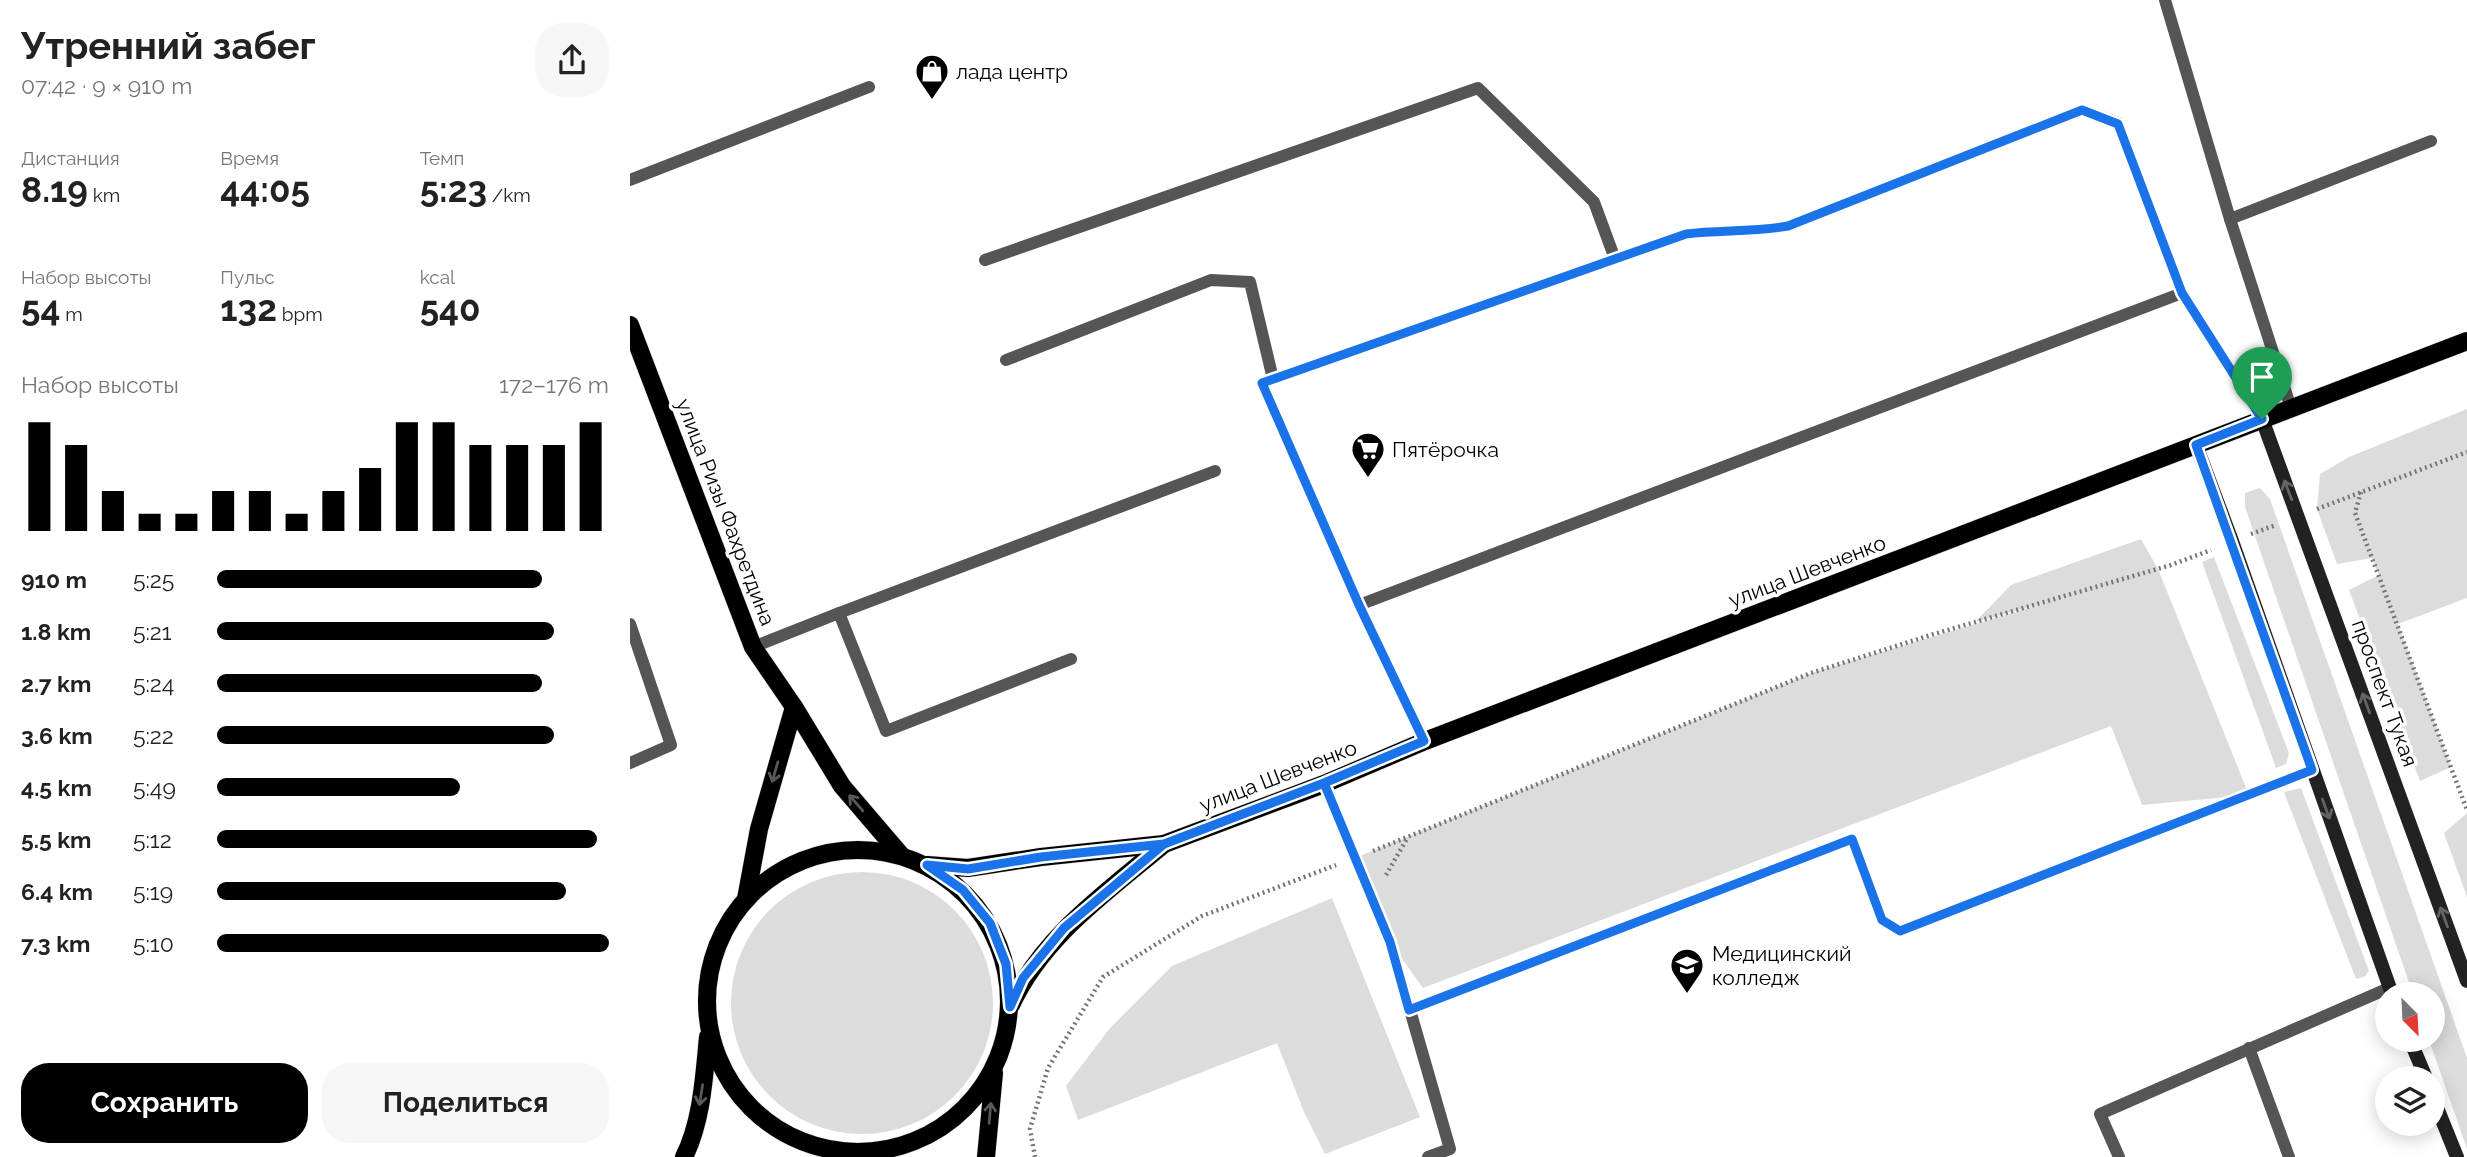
<!DOCTYPE html>
<html lang="ru">
<head>
<meta charset="utf-8">
<style>
	body { margin:0; font-family:Raleway,sans-serif; background:#f6f6f6; color:#222; height:100vh; display:flex; flex-direction:column; font-size:26px; white-space:nowrap }
	* { box-sizing:border-box; margin:0 }
	p { font-size:23px; color:#767676 }
	.icon { flex:none; width:38px; height:38px; fill:none; stroke:currentColor; stroke-width:2; stroke-linecap:round; stroke-linejoin:round }
	.map { position:relative; flex:1; overflow:hidden }
	.side { display:flex; flex-direction:column; background:#fff; width:630px }
	.side>* { flex:none }
	.needle { width:46px; rotate:156deg }
	.tools { position:absolute; left:1745px; top:982px; display:grid; gap:14px }
	.tools a { display:grid; place-items:center; width:70px; height:70px; border-radius:50%; background:#fff; box-shadow:0 4px 18px #0003; font-size:35px }
	.pin { position:absolute; display:grid; place-items:center; width:60px; height:60px; color:#fff; margin:-72px -30px; border-radius:50% 50% 50% 0; rotate:-45deg; box-shadow:0 0 7px #0007 }
	.pin .icon { rotate:45deg }
	.round { display:grid; place-items:center; flex:none; width:74px; height:74px; border-radius:28px; background:#f6f6f6 }
	.head { display:flex; align-items:center; justify-content:space-between; height:119px; padding:0 21px }
	h1 { font-size:38px; font-weight:700; line-height:52px }
	.metrics { display:grid; grid-template-columns:repeat(3,1fr); gap:10px; height:119px; padding:7px 21px }
	.metrics div { display:grid; align-content:center }
	.metrics b { font-size:35px; font-weight:700 }
	.metrics small { font-size:19px; font-weight:400 }
	.metrics p { font-size:19px }
	.chart { height:196px; padding:14px 21px }
	.chart p { display:flex; justify-content:space-between }
	.chart svg { width:100%; height:126px; margin-top:7px; stroke:#000; stroke-width:6 }
	.cta { display:flex; gap:14px; margin-top:auto; padding:14px 21px }
	.cta a { flex:1; height:80px; border-radius:28px; background:#000; color:#fff; font-size:28px; font-weight:700; line-height:80px; text-align:center }
	.cta a+a { background:#f6f6f6; color:#222 }
	ul { padding:0 21px; list-style:none; font-size:23px }
	li { display:grid; grid-template-columns:112px 84px 1fr; align-items:center; height:52px }
	li i { height:18px; border-radius:9px; background:#000 }
	main { display:flex; flex:1; min-height:0 }
	.map>svg:first-child { display:block }
	.green { fill:#dcdcdc }
	.lines { fill:none; stroke-linecap:round; stroke-linejoin:round }
	.primary-casing { stroke:#dbdbdb; stroke-width:19 }
	.path { stroke:#777; stroke-width:4.5; stroke-dasharray:2 3.5; stroke-linecap:butt }
	.lane { stroke:#555; stroke-width:12 }
	.secondary { stroke:#222; stroke-width:14 }
	.primary { stroke:#000; stroke-width:18 }
	.oneway { stroke:#646464 }
	.oneway2 { stroke:#595959 }
	.route-casing { stroke:#fff; stroke-width:14 }
	.route { stroke:#1a73e8; stroke-width:9 }
	.labels { text-anchor:middle; dominant-baseline:central; stroke-width:7; stroke-linejoin:round; paint-order:stroke }
	.poi-label { font-size:21px; fill:#000; stroke:#fff; text-anchor:start }
	.street-label { font-size:21px; fill:#000; stroke:#fff }
</style>
</head>
<body>
<main>
<section class="side">
<div class="head"><div><h1>Утренний забег</h1><p>07:42 · 9 × 910 m</p></div><a class="round"><svg class="icon" aria-label="share" viewBox="0 0 24 24"><path d="M12 15V3M7 8l5-5 5 5M5 13v7h14v-7"/></svg></a></div>
<div class="metrics">
<div><p>Дистанция</p><b>8.19<small> km</small></b></div>
<div><p>Время</p><b>44:05</b></div>
<div><p>Темп</p><b>5:23<small> /km</small></b></div>
</div>
<div class="metrics">
<div><p>Набор высоты</p><b>54<small> m</small></b></div>
<div><p>Пульс</p><b>132<small> bpm</small></b></div>
<div><p>kcal</p><b>540</b></div>
</div>
<div class="chart"><p><span>Набор высоты</span>172–176 m</p>
<svg viewBox="0 0 160 44" preserveAspectRatio="none"><path d="M5 44V6M15 44V14M25 44V30M35 44V38M45 44V38M55 44V30M65 44V30M75 44V38M85 44V30M95 44V22M105 44V6M115 44V6M125 44V14M135 44V14M145 44V14M155 44V6"/></svg>
</div>
<ul>
<li><b>910 m</b>5:25<i style="width:83%"></i></li>
<li><b>1.8 km</b>5:21<i style="width:86%"></i></li>
<li><b>2.7 km</b>5:24<i style="width:83%"></i></li>
<li><b>3.6 km</b>5:22<i style="width:86%"></i></li>
<li><b>4.5 km</b>5:49<i style="width:62%"></i></li>
<li><b>5.5 km</b>5:12<i style="width:97%"></i></li>
<li><b>6.4 km</b>5:19<i style="width:89%"></i></li>
<li><b>7.3 km</b>5:10<i style="width:100%"></i></li>
</ul>
<div class="cta"><a>Сохранить</a><a>Поделиться</a></div>
</section>
<div class="map">
<svg width="1837" height="1157" viewBox="0 0 1837 1157">
	<rect width="100%" height="100%" fill="#fff"/>
	<g class="green">
		<path d="M 1837,409 L 1837,598 L 1768,624 L 1821,767 L 1790,781 L 1719,590 L 1749,575 L 1742,558 L 1707,564 L 1687,509 L 1690,474 L 1719,457 Z"/>
		<path d="M 1630,488 L 1640,499 L 1837,1058 L 1837,1149 L 1799,1040 L 1802,1040 L 1802,994 L 1783,994 L 1615,507 L 1615,493 Z"/>
		<path d="M 1511,539 L 1528,569 L 1619,795 L 1512,805 L 1481,726 L 793,988 L 760,942 L 725,858 L 1181,673 L 1422,601 L 1345,622 L 1381,585 Z"/>
		<path d="M 1584,557 L 1659,753 L 1656,764 L 1646,768 L 1572,562 Z"/>
		<path d="M 1671,788 L 1739,971 L 1734,977 L 1726,979 L 1654,792 Z"/>
		<path d="M 1837,813 L 1837,897 L 1814,833 Z"/>
		<circle cx="232" cy="1003" r="131"/>
		<path d="M 702,898 L 790,1117 L 695,1154 L 674,1112 L 647,1043 L 448,1120 L 436,1086 L 480,1028 L 542,966 Z"/>
	</g>
	<g class="lines">
		<defs>
			<g id="primary">
				<path d="M 0,325 L 123,647 L 164,707 L 212,786 L 271,855"/>
				<circle cx="228" cy="1001" r="151"/>
				<path d="M 297,865 L 338,868 L 411,857 L 534,844 L 694,784 L 795,741 L 1837,341"/>
				<path d="M 116,899 L 129,829 L 164,707"/>
				<path d="M 381,1005 C 413,936 477,892 534,844"/>
				<path d="M 54,1157 C 72,1121 74,1077 78,1037"/>
				<path d="M 356,1157 L 364,1073"/>
			</g>
		</defs>
		<use href="#primary" class="primary-casing"/>
		<g class="path">
			<path d="M 1731,492 L 1725,513 L 1837,810"/>
			<path d="M 1687,509 L 1837,452"/>
			<path d="M 1621,534 L 1646,525"/>
			<path d="M 743,851 L 1181,673 L 1304,634 L 1541,565 L 1581,550"/>
			<path d="M 756,875 L 778,837"/>
			<path d="M 405,1157 L 400,1129 L 418,1068 L 473,977 L 572,916 L 706,865"/>
		</g>
		<g class="lane">
			<path d="M 1535,0 L 1600,219 L 1661,408"/>
			<path d="M 0,180 L 239,87"/>
			<path d="M 1600,219 L 1801,141"/>
			<path d="M 355,260 L 848,88 L 964,202 L 985,259"/>
			<path d="M 376,360 L 581,280 L 620,282 L 643,379"/>
			<path d="M 729,605 L 1552,293 L 1632,419"/>
			<path d="M 209,613 L 585,471"/>
			<path d="M 0,624 L 41,745 L 0,763"/>
			<path d="M 123,647 L 209,613 L 256,731 L 441,659"/>
			<path d="M 795,741 L 729,605 L 632,383 L 1056,234 C 1090,230 1125,232 1158,226 L 1452,110 L 1488,123 L 1552,293"/>
			<path d="M 694,784 L 760,942 L 780,1010 L 1222,839 L 1252,920 L 1270,931 L 1682,770"/>
			<path d="M 780,1010 L 820,1149 L 798,1157"/>
			<path d="M 1619,1048 L 1659,1157"/>
			<path d="M 1489,1157 L 1470,1114 L 1759,988"/>
		</g>
		<g class="secondary">
			<path d="M 1632,419 L 1837,981"/>
			<path d="M 1566,445 L 1602,541 L 1762,994"/>
			<path d="M 1780,1040 L 1796,1078"/>
			<path d="M 1802,1095 L 1827,1157"/>
		</g>
		<use href="#primary" class="primary"/>
	</g>
	<defs><path id="oneway-shaft" d="M-6 0H5M1.5-3L5.5 0L1.5 3" fill="none" stroke-width="1.6" stroke-linecap="round" stroke-linejoin="round" transform="scale(1.75)"/></defs>
	<g class="oneway">
		<use href="#oneway-shaft" transform="translate(1658 490) rotate(-111)"/>
		<use href="#oneway-shaft" transform="translate(1736 703) rotate(-110)"/>
		<use href="#oneway-shaft" transform="translate(1696 809) rotate(70)"/>
		<use href="#oneway-shaft" transform="translate(1814 917) rotate(-110)"/>
	</g>
	<g class="oneway2">
		<use href="#oneway-shaft" transform="translate(145 772) rotate(106)"/>
		<use href="#oneway-shaft" transform="translate(226 803) rotate(-131)"/>
		<use href="#oneway-shaft" transform="translate(71 1095) rotate(99)"/>
		<use href="#oneway-shaft" transform="translate(360 1113) rotate(-85)"/>
	</g>
	<g class="lines">
		<defs>
			<path id="route" d="M 1632,419 L 1552,293 L 1488,124 L 1452,110 L 1158,226 C 1125,232 1090,230 1056,234 L 632,383 L 729,605 L 794,741 L 694,783 L 534,844 L 411,857 L 338,869 L 297,865 L 333,890 L 360,923 L 376,964 L 380,1007 L 393,978 L 434,928 L 534,844 L 694,783 L 760,942 L 779,1010 L 1222,839 L 1252,920 L 1270,931 L 1682,770 L 1566,445 L 1632,419"/>
		</defs>
		<use href="#route" class="route-casing"/>
		<use href="#route" class="route"/>
	</g>
	<defs>
		<symbol id="shop-pin" viewBox="-11 -11 22 30"><path d="M0 17L-7.5 6A9.5 9.5 0 1 1 7.5 6Z" fill="#000" stroke="#fff"/><path d="M-5-2.5h2.3a2.7 3.5 0 0 1 5.4 0H5L5.5 6h-11ZM-1.5-2.5h3a1.5 2.3 0 0 0-3 0Z" fill="#fff"/></symbol>
		<symbol id="supermarket-pin" viewBox="-11 -11 22 30"><path d="M0 17L-7.5 6A9.5 9.5 0 1 1 7.5 6Z" fill="#000" stroke="#fff"/><path d="M-6-5.5h2.5l.6 2H6L4.5 2H-2.5L-4.4-4H-6ZM-1.5 3.2a1.3 1.3 0 1 0 .1 0ZM3 3.2a1.3 1.3 0 1 0 .1 0Z" fill="#fff"/></symbol>
		<symbol id="university-pin" viewBox="-11 -11 22 30"><path d="M0 17L-7.5 6A9.5 9.5 0 1 1 7.5 6Z" fill="#000" stroke="#fff"/><path d="M0-5L7-2L0 1L-7-2ZM-4 1L0 2.5L4 1V4Q0 6-4 4Z" fill="#fff"/></symbol>
	</defs>
	<g fill-rule="evenodd">
		<use href="#shop-pin" x="283" y="52" width="38" height="52"/>
		<use href="#supermarket-pin" x="719" y="430" width="38" height="52"/>
		<use href="#university-pin" x="1038" y="946" width="38" height="52"/>
	</g>
	<g class="labels">
		<g class="poi-label">
			<text x="326" y="71">лада центр</text>
			<text x="762" y="449">Пятёрочка</text>
			<text x="1082" y="953">Медицинский<tspan x="1082" dy="24">колледж</tspan></text>
		</g>
		<g class="street-label">
			<text transform="translate(96 512) rotate(69)">улица Ризы Фахретдина</text>
			<text transform="translate(1177 571) rotate(-21)">улица Шевченко</text>
			<text transform="translate(1755 693) rotate(70)">проспект Тукая</text>
			<text transform="translate(648 776) rotate(-21)">улица Шевченко</text>
		</g>
	</g>
</svg>
<div class="tools">
<a><svg class="needle" viewBox="-14 -14 28 28"><path d="M0-13l5 13h-10z" fill="#e53935"/><path d="M0 13l5-13h-10z" fill="#767676"/></svg></a>
<a><svg class="icon" aria-label="layers" viewBox="0 0 24 24"><path d="M12 4l9 5-9 5-9-5zM3 14l9 5 9-5"/></svg></a>
</div>
<div class="pin" style="left:1632px;top:419px;background:#1e9e55"><svg class="icon" aria-label="arrive" viewBox="0 0 24 24"><path d="M6 21V4h12l-3 4 3 4H6"/></svg></div>
</div>
</main>
</body>
</html>
